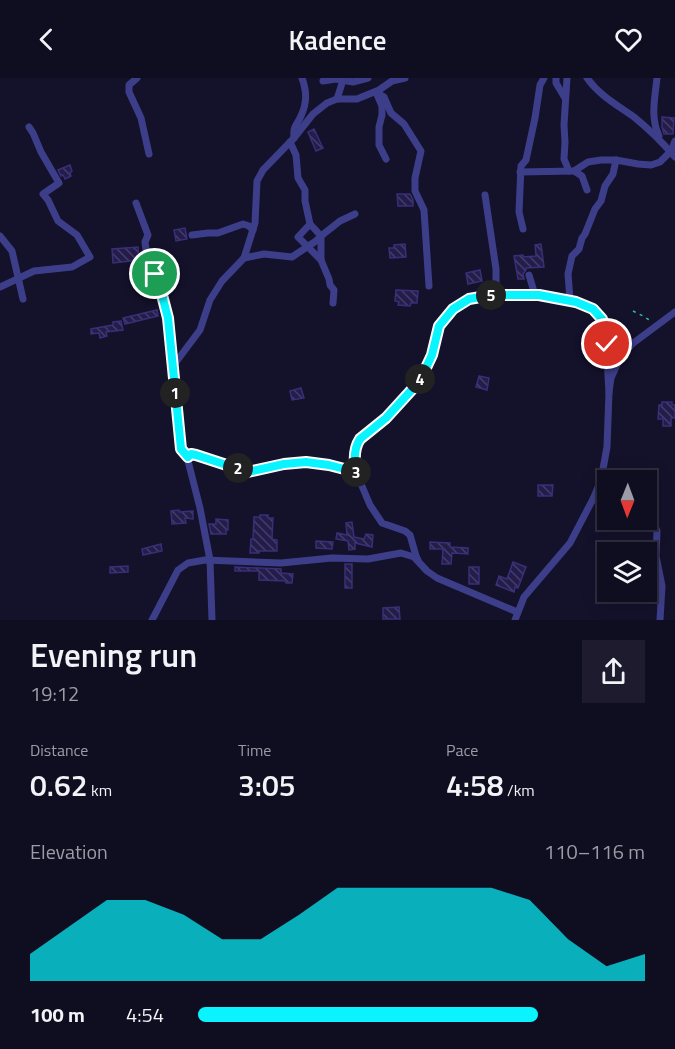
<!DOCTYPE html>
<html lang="en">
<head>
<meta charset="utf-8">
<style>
	body { margin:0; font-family:"Titillium Web",sans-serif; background:#1d1b2d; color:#f1f3f6; height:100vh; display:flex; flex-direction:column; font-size:22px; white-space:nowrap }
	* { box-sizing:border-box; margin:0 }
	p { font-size:20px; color:#9b9ca5 }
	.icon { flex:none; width:33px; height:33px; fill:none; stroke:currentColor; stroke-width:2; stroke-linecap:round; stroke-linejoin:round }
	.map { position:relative; height:542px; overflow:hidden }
	.side { display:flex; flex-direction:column; background:#0f0d20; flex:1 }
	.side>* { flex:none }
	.needle { width:39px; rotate:181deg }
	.controls { position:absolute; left:597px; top:392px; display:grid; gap:12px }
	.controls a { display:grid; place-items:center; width:60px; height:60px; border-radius:0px; background:#0f0d20; box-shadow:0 3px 15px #0003,0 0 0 2px #2f2d3e; font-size:30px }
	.pin { position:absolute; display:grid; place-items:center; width:51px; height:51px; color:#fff; margin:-26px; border:3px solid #fff; border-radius:50%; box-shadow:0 2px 6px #0007 }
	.km { position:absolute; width:30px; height:30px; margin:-15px; border-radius:50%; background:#222; color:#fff; font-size:16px; line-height:30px; text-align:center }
	.round { display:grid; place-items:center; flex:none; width:63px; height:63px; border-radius:0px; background:#1d1b2d }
	.overview { display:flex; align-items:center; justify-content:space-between; height:102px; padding:0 30px }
	h1 { font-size:33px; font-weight:600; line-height:45px }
	.figures { display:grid; grid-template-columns:repeat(3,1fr); gap:9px; height:102px; padding:6px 30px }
	.figures div { display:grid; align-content:center }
	.figures b { font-size:30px; font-weight:600 }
	.figures small { font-size:16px; font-weight:400 }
	.figures p { font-size:16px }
	.chart { height:168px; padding:12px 30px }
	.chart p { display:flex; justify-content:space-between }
	.chart svg { width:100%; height:108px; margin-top:6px; fill:#09f4fe; opacity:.7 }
	ul { padding:0 30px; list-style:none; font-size:20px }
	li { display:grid; grid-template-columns:96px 72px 1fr; align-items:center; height:45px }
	li i { height:15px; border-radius:8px; background:#09f4fe }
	header { display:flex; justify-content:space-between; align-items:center; height:78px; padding:0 30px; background:#0f0d20; font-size:27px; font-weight:600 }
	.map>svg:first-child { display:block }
	.building { fill:url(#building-back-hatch); stroke:#392f78; stroke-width:1.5 }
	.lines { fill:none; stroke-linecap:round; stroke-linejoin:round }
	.path { stroke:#31bdac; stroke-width:1.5; stroke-dasharray:3 4.5; stroke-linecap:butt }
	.street { stroke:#3d3e8a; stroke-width:7 }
	.route-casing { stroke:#fff; stroke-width:12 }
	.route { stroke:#09f4fe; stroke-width:8 }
</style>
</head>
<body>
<header><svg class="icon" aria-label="back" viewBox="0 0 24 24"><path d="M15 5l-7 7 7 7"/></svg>Kadence<svg class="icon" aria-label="heart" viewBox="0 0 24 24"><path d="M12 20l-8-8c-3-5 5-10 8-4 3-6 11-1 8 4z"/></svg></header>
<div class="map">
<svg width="675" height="542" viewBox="0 0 675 542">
	<defs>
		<pattern id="building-back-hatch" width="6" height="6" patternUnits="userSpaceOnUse" patternTransform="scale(1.5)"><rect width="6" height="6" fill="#241d4c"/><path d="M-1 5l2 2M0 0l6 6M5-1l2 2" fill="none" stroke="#433d67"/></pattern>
	</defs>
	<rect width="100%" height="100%" fill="#14112b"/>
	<g class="building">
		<path d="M 662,39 L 674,40 L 673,56 L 664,56 L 662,49 Z"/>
		<path d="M 314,51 L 323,70 L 316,73 L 308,54 Z"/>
		<path d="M 70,87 L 72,93 L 70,95 L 71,98 L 65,101 L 63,97 L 61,98 L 58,92 Z"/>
		<path d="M 397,116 L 410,116 L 413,122 L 413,128 L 398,128 Z"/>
		<path d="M 185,150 L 187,161 L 176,163 L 174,152 Z"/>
		<path d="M 405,166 L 406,179 L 390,180 L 389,170 L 394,170 L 394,167 Z"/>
		<path d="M 541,166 L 544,189 L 526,190 L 526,192 L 523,196 L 524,201 L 518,201 L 514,178 L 523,177 L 523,179 L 536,178 L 535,167 Z"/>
		<path d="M 138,169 L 139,182 L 113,185 L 112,171 Z"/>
		<path d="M 480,192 L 482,203 L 468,206 L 466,195 Z"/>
		<path d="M 396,212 L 418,213 L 417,225 L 411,225 L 410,228 L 398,227 L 399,224 L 395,223 Z"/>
		<path d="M 157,232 L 158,238 L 125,246 L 123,240 Z"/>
		<path d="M 121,243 L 123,252 L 106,254 L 107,258 L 100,260 L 99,255 L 91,256 L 91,251 L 113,247 L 113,244 Z"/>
		<path d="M 479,298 L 489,300 L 487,312 L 476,309 Z"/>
		<path d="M 301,310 L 304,320 L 292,322 L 290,313 Z"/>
		<path d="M 662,324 L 672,324 L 672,327 L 675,327 L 675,340 L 671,340 L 671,348 L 663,348 L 663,341 L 658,341 L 659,327 L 662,327 Z"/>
		<path d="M 538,407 L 553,407 L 552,418 L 538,418 Z"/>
		<path d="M 179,432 L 179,434 L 193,433 L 193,441 L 185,440 L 186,445 L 172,446 L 171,433 Z"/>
		<path d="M 260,437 L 268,437 L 268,440 L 273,440 L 272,461 L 277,462 L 277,473 L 259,473 L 259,475 L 250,475 L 251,461 L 253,461 L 254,439 L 260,439 Z"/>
		<path d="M 216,441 L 228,442 L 228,452 L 226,452 L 226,456 L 211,456 L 209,446 L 216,446 Z"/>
		<path d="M 352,444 L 354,459 L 364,461 L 366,456 L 373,457 L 372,469 L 355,465 L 355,471 L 349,472 L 348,463 L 336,461 L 337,455 L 347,457 L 346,445 Z"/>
		<path d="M 316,463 L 333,464 L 332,471 L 316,470 Z"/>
		<path d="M 430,464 L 450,465 L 450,469 L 468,470 L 468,476 L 452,475 L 451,486 L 442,486 L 443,471 L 430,471 Z"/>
		<path d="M 161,466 L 162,473 L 143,477 L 142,471 Z"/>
		<path d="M 513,484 L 526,489 L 518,510 L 515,509 L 514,514 L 496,507 L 499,498 L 507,501 Z"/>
		<rect x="345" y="486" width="7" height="24"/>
		<path d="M 128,488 L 128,494 L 110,495 L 110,489 Z"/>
		<path d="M 235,489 L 281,491 L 281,495 L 293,496 L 292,505 L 286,505 L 286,503 L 259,502 L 259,493 L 235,493 Z"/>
		<rect x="469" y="489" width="10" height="17"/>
		<path d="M 399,529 L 400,541 L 383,541 L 383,530 Z"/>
	</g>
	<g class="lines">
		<path class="path" d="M 633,233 L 643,238 L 651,243"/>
		<g class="street">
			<path d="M 137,0 L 129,7 L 129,14 L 141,40 L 149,76"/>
			<path d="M 556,0 L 556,5 L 565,20"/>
			<path d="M 567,0 L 564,47 L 565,64 L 564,81 L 569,93"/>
			<path d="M 587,0 C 599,17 617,27 634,39 C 649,51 662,64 675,79"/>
			<path d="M 657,0 C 655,20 650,39 659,58"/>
			<path d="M 323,3 L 336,1 L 353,4 L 368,0"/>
			<path d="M 376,14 L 384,19 L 391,35 L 404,46 L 421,73 L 415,100 L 415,113 L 424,132 L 429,208"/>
			<path d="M 376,14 L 382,28 L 382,37 L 379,49 L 379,67 L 386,81"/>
			<path d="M 337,21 L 343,2"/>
			<path d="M 294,60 C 293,47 296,49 301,38 C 307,25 307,14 302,0"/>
			<path d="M 290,64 L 296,77 L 298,100 L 305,112 L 305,123 L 310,146 L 321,158 L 321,182 L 329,201 L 330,207 L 334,212 L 333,225"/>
			<path d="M 574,93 L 582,98 L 587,112"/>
			<path d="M 520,94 L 574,93 L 588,84 L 601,82 L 616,82 L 638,86 L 651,87 L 660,84 L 671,73 L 675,63"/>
			<path d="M 485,117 L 496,191 L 496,205 L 492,217"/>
			<path d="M 136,125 L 148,157 L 145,164 L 146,172 L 159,207 L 167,240 L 180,369 L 188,379"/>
			<path d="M 310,146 L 298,159 L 321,182"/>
			<path d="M 523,151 L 519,134 L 521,88 L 526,82 L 535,40 L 540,7 L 544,0"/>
			<path d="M 192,157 L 208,155 L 218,155 L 243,146 L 249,148 L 253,152"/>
			<path d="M 0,158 L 12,173 L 23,221"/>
			<path d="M 244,180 L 264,176 L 292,179 L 316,163 L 321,158 L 340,143 L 355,136"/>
			<path d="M 529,197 L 535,217"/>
			<path d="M 0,209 L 34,193 L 72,189 L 90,179 L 77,157 L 58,143 L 48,122 L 43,116 L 59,105 L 41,74 L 33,55 L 29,49"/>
			<path d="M 570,222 L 568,196 L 572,178 L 579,171 L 582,160 L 585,156 L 595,131 L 601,123 L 605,108 L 613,96 L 616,82"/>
			<path d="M 173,288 L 200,252 L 210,222 L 222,203 L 244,180 L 255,145 L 257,103 L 263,92 L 294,60 L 313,36 L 327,25 L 337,21 L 357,21 L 379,12 L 392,3 L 405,0"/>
			<path d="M 593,421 L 608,427"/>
			<path d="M 646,440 L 653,443 L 657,453 L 656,478 L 662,508 L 660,542"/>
			<path d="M 418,482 L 416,478 L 410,457 L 405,453 L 382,445 L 370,427 L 356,394 L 356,370 L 360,361 L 386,340 L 417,305 L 424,294 L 432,277 L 437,251 L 453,231 L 469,221 L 482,218 L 492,217 L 539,217 L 570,222 L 583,226 L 598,236 L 605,248 L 609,314"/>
			<path d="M 152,542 L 178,492 L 188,485 L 205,482 L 281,485 L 332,480 L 368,481 L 401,475 L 414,479 L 427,493 L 437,500 L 517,534"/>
			<path d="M 212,542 L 210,482 L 200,430 L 188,383 L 189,377 L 196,377 L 248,394 L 284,386 L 312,384 L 337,388 L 356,394"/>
			<path d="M 515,542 L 524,519 L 570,465 L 593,421 L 601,402 L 607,369 L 609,314 L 611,300 L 620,280 L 632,266 L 675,234"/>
		</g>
	</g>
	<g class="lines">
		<defs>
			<path id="route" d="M 155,196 L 162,217 L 168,240 L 181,371 L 188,379 L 191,376 L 196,377 L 248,394 L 284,386 L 306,384 L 329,387 L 356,394 C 354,383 354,370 360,361 L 386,340 L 417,306 L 424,294 L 432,277 L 439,248 L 453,231 L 469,221 L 492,217 L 539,217 L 576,224 L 593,231 L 602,241 L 607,255 L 607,266"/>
		</defs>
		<use href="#route" class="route-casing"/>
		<use href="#route" class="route"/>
	</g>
</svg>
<div class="controls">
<a><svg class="needle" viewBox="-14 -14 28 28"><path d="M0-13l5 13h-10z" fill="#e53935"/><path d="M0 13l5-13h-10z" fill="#9b9ca5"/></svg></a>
<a><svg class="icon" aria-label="layers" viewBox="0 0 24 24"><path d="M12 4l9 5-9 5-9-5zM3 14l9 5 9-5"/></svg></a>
</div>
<div class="pin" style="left:155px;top:196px;background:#1e9e55"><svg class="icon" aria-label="arrive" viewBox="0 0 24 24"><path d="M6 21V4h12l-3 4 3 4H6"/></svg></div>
<div class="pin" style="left:607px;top:266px;background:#d93025"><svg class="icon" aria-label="check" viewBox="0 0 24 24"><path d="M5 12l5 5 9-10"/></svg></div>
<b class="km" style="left:175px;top:315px">1</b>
<b class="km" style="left:238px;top:390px">2</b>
<b class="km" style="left:356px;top:394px">3</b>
<b class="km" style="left:420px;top:301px">4</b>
<b class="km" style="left:491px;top:217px">5</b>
</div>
<section class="side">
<div class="overview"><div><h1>Evening run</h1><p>19:12</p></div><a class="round"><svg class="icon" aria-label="share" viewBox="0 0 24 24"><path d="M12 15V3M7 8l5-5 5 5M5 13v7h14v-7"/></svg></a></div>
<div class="figures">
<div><p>Distance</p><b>0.62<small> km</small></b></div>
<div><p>Time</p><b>3:05</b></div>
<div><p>Pace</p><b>4:58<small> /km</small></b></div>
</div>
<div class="chart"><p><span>Elevation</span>110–116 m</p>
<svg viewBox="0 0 160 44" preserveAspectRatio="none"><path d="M0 44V33L10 22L20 11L30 11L40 17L50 27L60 27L70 17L80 6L90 6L100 6L110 6L120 6L130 11L140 27L150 38L160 33V44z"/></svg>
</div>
<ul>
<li><b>100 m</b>4:54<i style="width:76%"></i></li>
</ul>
</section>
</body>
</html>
